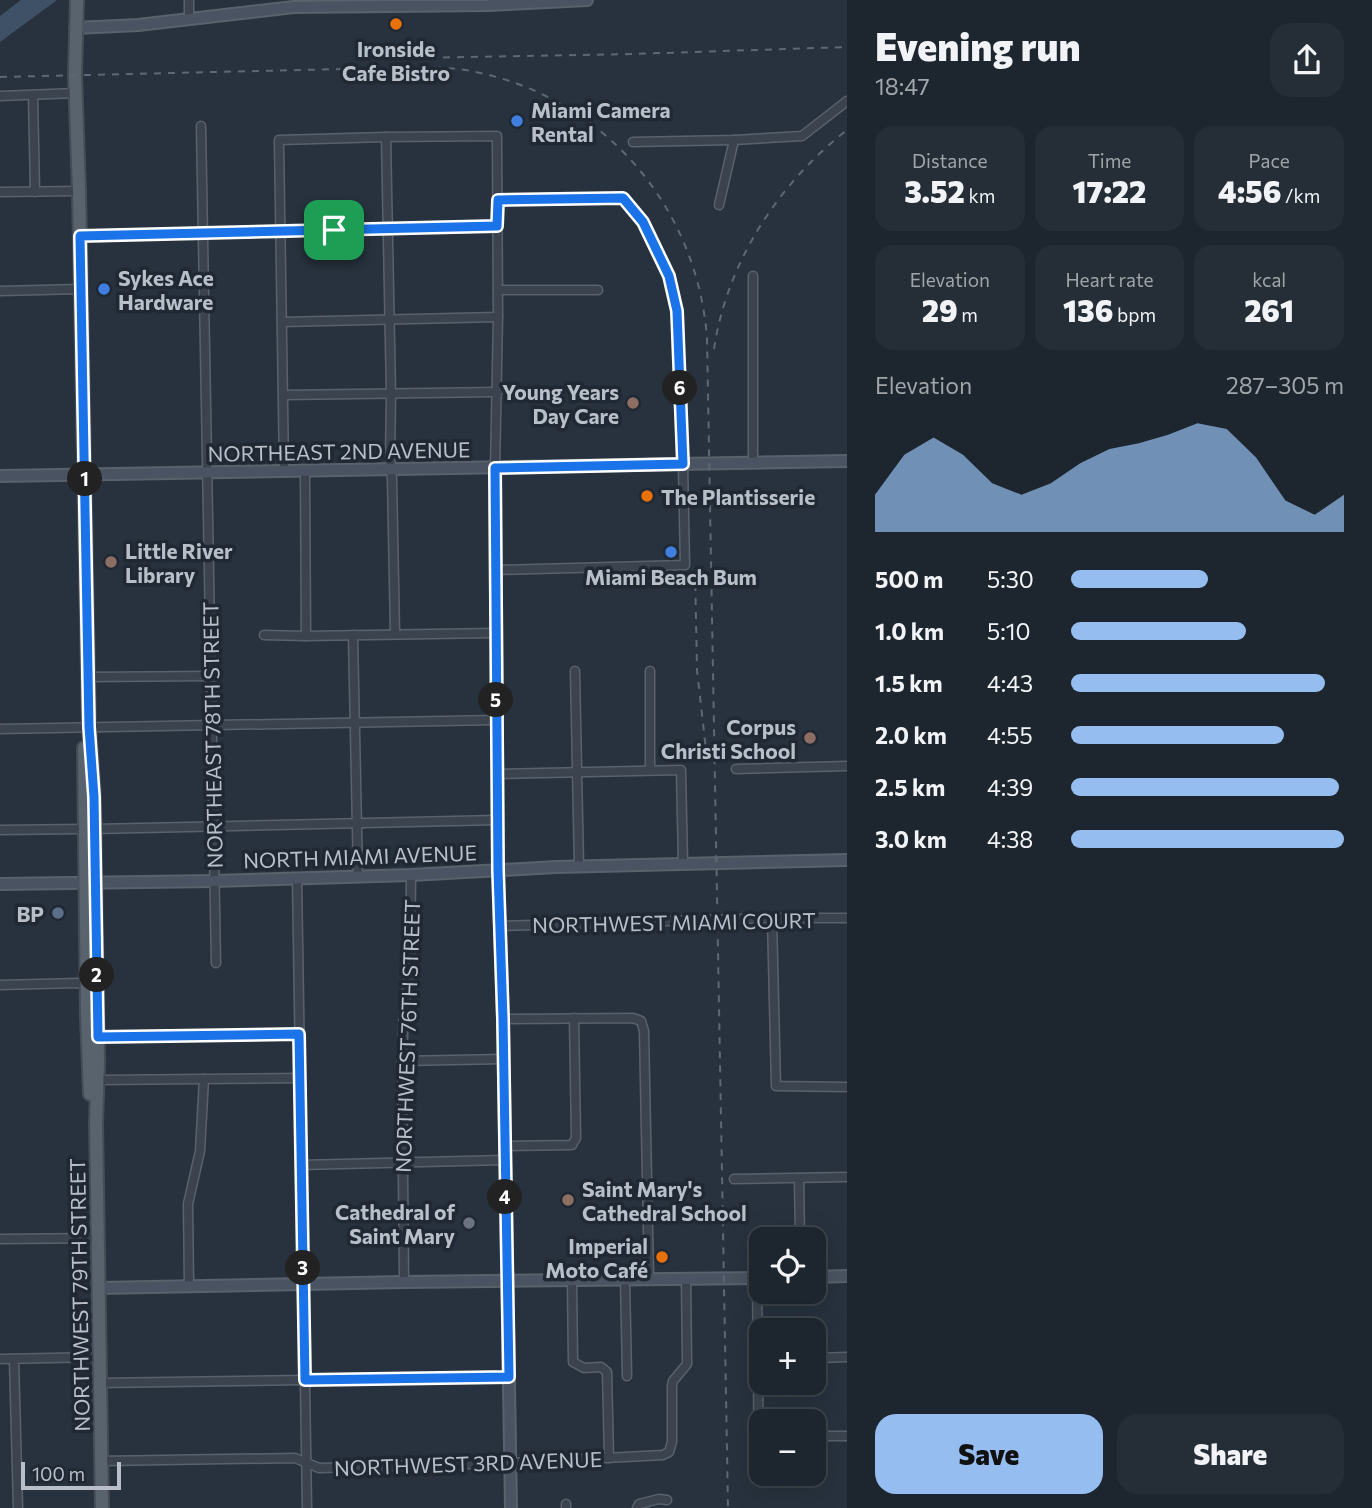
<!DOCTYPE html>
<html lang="en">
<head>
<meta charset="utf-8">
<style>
	body { margin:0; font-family:Commissioner,sans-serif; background:#252e36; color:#f1f3f6; height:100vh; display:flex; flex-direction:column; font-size:26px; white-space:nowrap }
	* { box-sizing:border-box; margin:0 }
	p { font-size:23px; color:#a0a5aa }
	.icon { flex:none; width:38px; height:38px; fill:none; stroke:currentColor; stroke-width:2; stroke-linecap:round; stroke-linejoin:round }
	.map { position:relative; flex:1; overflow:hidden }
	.side { display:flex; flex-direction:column; background:#1d262e; width:525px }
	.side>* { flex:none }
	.buttons { position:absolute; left:749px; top:1227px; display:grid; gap:14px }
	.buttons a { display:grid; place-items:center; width:77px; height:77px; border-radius:14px; background:#1d262e; box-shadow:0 7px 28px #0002,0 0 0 2px #3b434a; font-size:35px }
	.scale { position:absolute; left:21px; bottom:18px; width:100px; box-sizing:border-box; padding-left:7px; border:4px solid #b8bfc9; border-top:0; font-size:19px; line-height:24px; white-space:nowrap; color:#b8bfc9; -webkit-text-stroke:5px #202933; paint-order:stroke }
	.pin { position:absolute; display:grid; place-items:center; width:60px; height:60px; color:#fff; margin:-30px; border-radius:14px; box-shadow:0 4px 10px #0006 }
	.km { position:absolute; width:35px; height:35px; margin:-18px; border-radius:50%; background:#222; color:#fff; font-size:19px; line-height:35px; text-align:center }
	.round { display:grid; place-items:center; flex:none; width:74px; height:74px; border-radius:21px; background:#252e36 }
	.head { display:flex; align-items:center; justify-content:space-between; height:119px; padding:0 28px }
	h1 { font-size:38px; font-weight:800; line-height:52px }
	.metrics { display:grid; grid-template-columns:repeat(3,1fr); gap:10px; height:119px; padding:7px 28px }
	.metrics div { display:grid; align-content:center; border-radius:18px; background:#252e36; text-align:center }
	.metrics b { font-size:30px; font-weight:800 }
	.metrics small { font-size:19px; font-weight:400 }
	.metrics p { font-size:19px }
	.chart { height:196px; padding:14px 28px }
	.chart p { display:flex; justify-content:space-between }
	.chart svg { width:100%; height:126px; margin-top:7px; fill:#95bdf0; opacity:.7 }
	.button { display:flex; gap:14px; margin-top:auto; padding:14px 28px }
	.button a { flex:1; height:80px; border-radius:21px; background:#95bdf0; color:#111; font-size:28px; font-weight:800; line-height:80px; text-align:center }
	.button a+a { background:#252e36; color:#f1f3f6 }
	ul { padding:0 28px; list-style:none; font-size:23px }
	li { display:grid; grid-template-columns:112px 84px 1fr; align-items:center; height:52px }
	li i { height:18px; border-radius:9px; background:#95bdf0 }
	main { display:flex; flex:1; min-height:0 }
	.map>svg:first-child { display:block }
	.water { fill:#3f5166 }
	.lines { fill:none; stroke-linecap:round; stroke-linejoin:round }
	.street-casing { stroke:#59626c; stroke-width:11 }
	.secondary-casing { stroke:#59626c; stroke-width:14 }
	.primary-casing { stroke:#454d57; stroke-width:16 }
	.street { stroke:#3b444e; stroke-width:8 }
	.secondary { stroke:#4a5361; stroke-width:10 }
	.primary { stroke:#59636e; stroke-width:12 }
	.rail { stroke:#5e6875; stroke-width:2; stroke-dasharray:7 7; stroke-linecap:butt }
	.route-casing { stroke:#fff; stroke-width:14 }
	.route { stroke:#1a73e8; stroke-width:9 }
	.food-dot { fill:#e8710a; stroke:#202933; stroke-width:2.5 }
	.shop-dot { fill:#3f7fe0; stroke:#202933; stroke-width:2.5 }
	.education-dot { fill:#8d6e63; stroke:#202933; stroke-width:2.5 }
	.service-dot { fill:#5c6f8a; stroke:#202933; stroke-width:2.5 }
	.worship-dot { fill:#6b7280; stroke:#202933; stroke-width:2.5 }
	.labels { text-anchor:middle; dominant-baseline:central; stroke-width:7; stroke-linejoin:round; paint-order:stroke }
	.poi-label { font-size:21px; font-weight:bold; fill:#b8bfc9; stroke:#202933; text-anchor:start }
	.street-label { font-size:21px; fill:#b8bfc9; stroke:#202933 }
</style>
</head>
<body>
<main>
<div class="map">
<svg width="847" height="1508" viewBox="0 0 847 1508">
	<rect width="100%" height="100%" fill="#27323e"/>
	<path class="water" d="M 21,0 L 57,0 L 0,42 L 0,16 Z"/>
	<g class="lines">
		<defs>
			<g id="street">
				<path d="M 189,0 L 189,19"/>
				<path d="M 33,95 L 35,192"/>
				<path d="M 0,96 L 76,93"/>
				<path d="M 201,126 L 216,963"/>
				<path d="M 386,137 L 391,394 L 390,459 L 392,479 L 395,634"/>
				<path d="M 633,142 L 734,140 L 802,136 L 847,101"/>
				<path d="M 0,192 L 79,191"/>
				<path d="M 719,205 L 734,140"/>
				<path d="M 80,236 L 497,226"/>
				<path d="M 753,276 L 753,463"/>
				<path d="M 498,290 L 598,290"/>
				<path d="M 0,291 L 81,289"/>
				<path d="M 282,322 L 498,317"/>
				<path d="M 284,395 L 498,392"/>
				<path d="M 284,470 L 279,140 L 386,137 L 497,136 L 498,317 L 495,468"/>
				<path d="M 305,470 L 306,636"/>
				<path d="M 495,570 L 685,565 L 683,464 L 677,311 L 669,276 L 643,222 L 623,198 L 498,200"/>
				<path d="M 264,635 L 306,636 L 495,633"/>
				<path d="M 353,635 L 358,877"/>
				<path d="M 575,671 L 579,866"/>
				<path d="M 650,671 L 650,770"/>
				<path d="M 88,677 L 211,676"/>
				<path d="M 0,729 L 497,720"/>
				<path d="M 736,769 L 847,766"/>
				<path d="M 497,774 L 681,770 L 683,864"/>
				<path d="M 94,829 L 498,820"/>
				<path d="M 0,830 L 84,829"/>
				<path d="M 297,878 L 307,1508"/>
				<path d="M 772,918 L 776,1086 L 847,1087"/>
				<path d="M 500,926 L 772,918 L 847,918"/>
				<path d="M 0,985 L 78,983 L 87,984"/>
				<path d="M 503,1019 L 633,1018 L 641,1021 L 644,1031 L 649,1278"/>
				<path d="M 98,1037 L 299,1034"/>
				<path d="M 402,1061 L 503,1059"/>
				<path d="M 98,1080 L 299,1078"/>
				<path d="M 505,1146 L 572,1145 L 576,1138 L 574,1018"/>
				<path d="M 301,1165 L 505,1160"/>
				<path d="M 799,1178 L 800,1239"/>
				<path d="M 734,1179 L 847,1177"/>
				<path d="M 0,1239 L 98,1238"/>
				<path d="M 757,1278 L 759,1478"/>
				<path d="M 625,1279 L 627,1376"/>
				<path d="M 572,1280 L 573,1362 L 584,1368 L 601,1367 L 607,1372 L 609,1458"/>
				<path d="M 404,1282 L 402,1061 L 404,1008 L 410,971 L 411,875"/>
				<path d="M 189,1286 L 188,1204 L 200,1151 L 204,1079"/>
				<path d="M 818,1358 L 847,1357"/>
				<path d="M 0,1359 L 100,1357"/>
				<path d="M 14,1359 L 18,1508"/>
				<path d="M 100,1383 L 509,1377"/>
				<path d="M 817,1436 L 847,1436"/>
				<path d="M 102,1461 L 295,1458 L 319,1468 L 510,1463 L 663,1455 L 669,1452 L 672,1442 L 672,1386 L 673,1381 L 687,1364 L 686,1279"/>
				<path d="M 566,1504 L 566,1508"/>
				<path d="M 637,1508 L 639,1504 L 659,1499 L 667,1500"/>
			</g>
			<g id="secondary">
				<path d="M 75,28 L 138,25 L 294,7 L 489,5 L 587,0"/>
				<path d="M 495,468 L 498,870 L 503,1019 L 511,1508"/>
				<path d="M 0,476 L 847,461"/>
				<path d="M 0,884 L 214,881 L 411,875 L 556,867 L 847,860"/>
				<path d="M 814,1277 L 847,1276"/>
				<path d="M 98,1288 L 404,1282 L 761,1278"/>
			</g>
			<g id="primary">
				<path d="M 77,0 L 75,75 L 79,191 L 89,727 L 94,797 L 96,938 L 98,1062 L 96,1123 L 102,1508"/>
				<path d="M 84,748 L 87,1015 L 90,1094"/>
			</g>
		</defs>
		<use href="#street" class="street-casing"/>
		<use href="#secondary" class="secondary-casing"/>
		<use href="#primary" class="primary-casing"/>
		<use href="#street" class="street"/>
		<use href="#secondary" class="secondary"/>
		<use href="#primary" class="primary"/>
		<g class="rail">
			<path d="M 415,58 L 633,54 L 847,47"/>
			<path d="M 0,77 L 386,68 C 414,67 443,66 471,71 C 603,96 697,206 707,338 L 728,1508"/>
			<path d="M 714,349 C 727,262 778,184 847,130"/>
			<path d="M 695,570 L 697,670 L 707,759"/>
		</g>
	</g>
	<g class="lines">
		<defs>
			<path id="route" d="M 623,198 L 643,222 L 669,276 L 677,311 L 683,464 L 495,468 L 498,870 L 503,1019 L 509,1377 L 305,1380 L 299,1034 L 98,1037 L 94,797 L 89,727 L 80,236 L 497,226 L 498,200 Z"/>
		</defs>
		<use href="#route" class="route-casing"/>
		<use href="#route" class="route"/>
	</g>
	<g class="food-dot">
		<circle cx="396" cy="24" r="7"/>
		<circle cx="647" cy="496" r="7"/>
		<circle cx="662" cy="1257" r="7"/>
	</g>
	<g class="shop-dot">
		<circle cx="517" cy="121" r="7"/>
		<circle cx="104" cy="289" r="7"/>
		<circle cx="671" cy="552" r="7"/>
	</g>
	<g class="education-dot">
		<circle cx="633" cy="403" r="7"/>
		<circle cx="111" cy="562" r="7"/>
		<circle cx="810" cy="738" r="7"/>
		<circle cx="568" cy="1200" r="7"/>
	</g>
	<circle class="service-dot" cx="58" cy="913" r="7"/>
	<circle class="worship-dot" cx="469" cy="1223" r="7"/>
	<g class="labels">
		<g class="poi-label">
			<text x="396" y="48" text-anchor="middle">Ironside<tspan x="396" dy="24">Cafe Bistro</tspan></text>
			<text x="531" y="109">Miami Camera<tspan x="531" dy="24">Rental</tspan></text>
			<text x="118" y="277">Sykes Ace<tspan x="118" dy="24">Hardware</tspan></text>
			<text x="619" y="391" text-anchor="end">Young Years<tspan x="619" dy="24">Day Care</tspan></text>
			<text x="661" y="496">The Plantisserie</text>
			<text x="125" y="550">Little River<tspan x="125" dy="24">Library</tspan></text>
			<text x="671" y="576" text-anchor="middle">Miami Beach Bum</text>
			<text x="796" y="726" text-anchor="end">Corpus<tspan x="796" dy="24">Christi School</tspan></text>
			<text x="44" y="913" text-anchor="end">BP</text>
			<text x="582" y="1188">Saint Mary's<tspan x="582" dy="24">Cathedral School</tspan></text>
			<text x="455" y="1211" text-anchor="end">Cathedral of<tspan x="455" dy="24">Saint Mary</tspan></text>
			<text x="648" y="1245" text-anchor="end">Imperial<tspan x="648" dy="24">Moto Café</tspan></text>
		</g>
		<g class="street-label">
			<text transform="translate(339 451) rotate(-1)">NORTHEAST 2ND AVENUE</text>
			<text transform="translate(212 735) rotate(-91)">NORTHEAST 78TH STREET</text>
			<text transform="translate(360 856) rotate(-2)">NORTH MIAMI AVENUE</text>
			<text transform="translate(674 922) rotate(-1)">NORTHWEST MIAMI COURT</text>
			<text transform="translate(407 1036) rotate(-88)">NORTHWEST 76TH STREET</text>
			<text transform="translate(79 1295) rotate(-91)">NORTHWEST 79TH STREET</text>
			<text transform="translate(468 1463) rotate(-2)">NORTHWEST 3RD AVENUE</text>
		</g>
	</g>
</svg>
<div class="buttons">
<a><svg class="icon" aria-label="locate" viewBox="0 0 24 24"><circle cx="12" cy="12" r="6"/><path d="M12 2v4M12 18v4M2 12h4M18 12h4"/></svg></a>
<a>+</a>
<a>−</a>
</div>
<div class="scale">100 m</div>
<div class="pin" style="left:334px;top:230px;background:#1e9e55"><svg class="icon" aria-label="arrive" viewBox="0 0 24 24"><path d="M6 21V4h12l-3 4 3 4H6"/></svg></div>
<b class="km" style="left:85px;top:479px">1</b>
<b class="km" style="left:97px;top:975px">2</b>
<b class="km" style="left:303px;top:1268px">3</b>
<b class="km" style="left:505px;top:1197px">4</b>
<b class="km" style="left:496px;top:700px">5</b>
<b class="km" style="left:680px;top:388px">6</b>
</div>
<section class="side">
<div class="head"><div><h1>Evening run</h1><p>18:47</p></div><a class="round"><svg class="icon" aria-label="share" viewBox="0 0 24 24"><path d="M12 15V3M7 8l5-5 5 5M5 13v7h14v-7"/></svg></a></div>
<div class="metrics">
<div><p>Distance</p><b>3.52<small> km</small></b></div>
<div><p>Time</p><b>17:22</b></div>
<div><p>Pace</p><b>4:56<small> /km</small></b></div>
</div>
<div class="metrics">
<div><p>Elevation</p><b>29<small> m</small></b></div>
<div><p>Heart rate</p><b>136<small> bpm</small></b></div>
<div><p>kcal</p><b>261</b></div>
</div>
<div class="chart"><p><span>Elevation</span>287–305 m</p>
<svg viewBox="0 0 160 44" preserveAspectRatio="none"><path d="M0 44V31L10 17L20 11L30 17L40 27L50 31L60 27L70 20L80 15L90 13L100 10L110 6L120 8L130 18L140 33L150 38L160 31V44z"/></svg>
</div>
<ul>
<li><b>500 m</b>5:30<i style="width:50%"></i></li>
<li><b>1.0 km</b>5:10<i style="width:64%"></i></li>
<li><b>1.5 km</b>4:43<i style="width:93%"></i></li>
<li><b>2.0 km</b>4:55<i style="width:78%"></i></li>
<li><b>2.5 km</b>4:39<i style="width:98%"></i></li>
<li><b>3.0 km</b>4:38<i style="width:100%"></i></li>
</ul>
<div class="button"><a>Save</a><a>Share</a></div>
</section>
</main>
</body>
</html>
